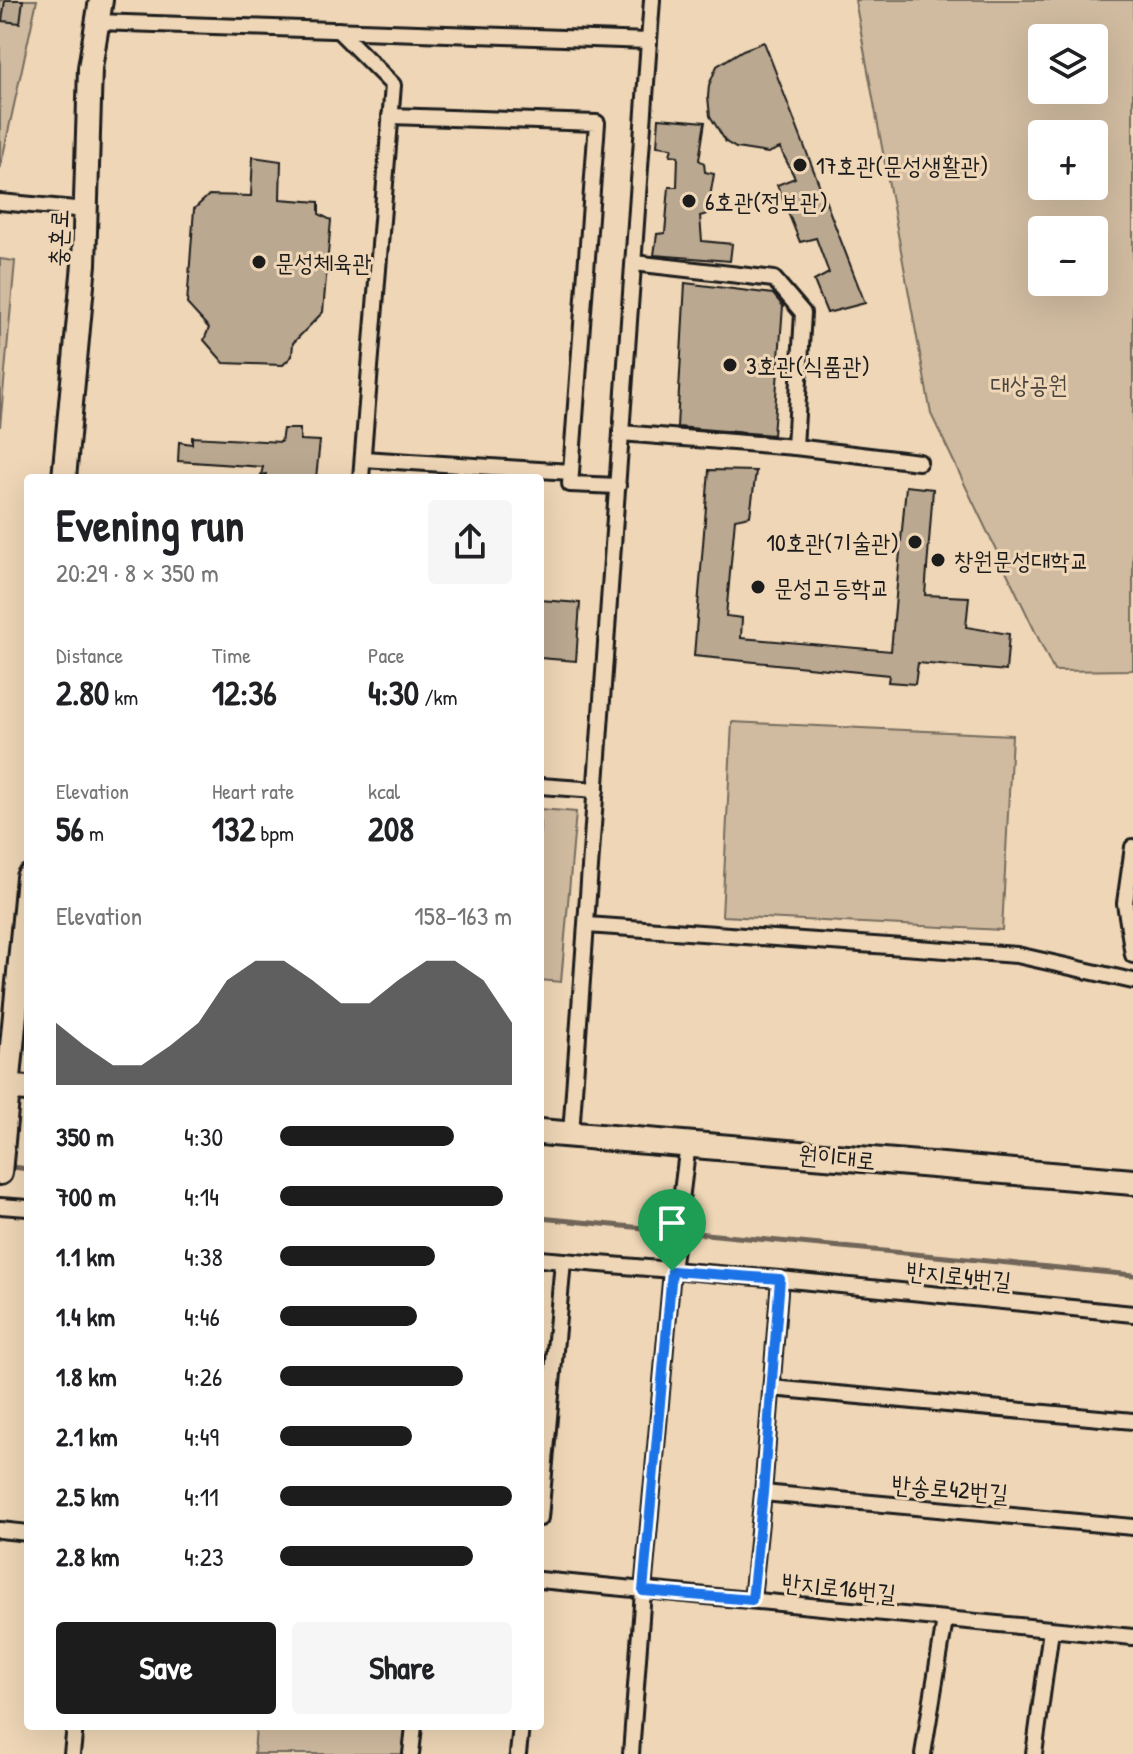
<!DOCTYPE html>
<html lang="en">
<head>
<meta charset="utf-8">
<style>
	body { margin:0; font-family:"Patrick Hand","Poor Story",sans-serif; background:#f6f6f6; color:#202124; height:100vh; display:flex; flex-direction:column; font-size:30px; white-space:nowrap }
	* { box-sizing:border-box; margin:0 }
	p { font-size:26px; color:#757577 }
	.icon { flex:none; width:44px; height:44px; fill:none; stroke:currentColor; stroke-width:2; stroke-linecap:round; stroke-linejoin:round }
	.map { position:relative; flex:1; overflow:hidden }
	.sheet { position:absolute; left:24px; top:474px; width:520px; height:1256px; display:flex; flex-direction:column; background:#fff; border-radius:8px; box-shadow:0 8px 32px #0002 }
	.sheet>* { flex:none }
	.buttons { position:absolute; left:1028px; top:24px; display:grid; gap:16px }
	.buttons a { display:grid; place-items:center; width:80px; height:80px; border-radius:8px; background:#fff; box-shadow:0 8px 32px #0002; font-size:40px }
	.pin { position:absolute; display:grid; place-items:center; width:68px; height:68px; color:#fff; margin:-82px -34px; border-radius:50% 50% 50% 0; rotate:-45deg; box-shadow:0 0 8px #0007 }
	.pin .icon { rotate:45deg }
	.round { display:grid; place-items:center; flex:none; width:84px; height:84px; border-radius:8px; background:#f6f6f6 }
	.head { display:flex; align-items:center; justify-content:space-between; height:136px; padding:0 32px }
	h1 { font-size:44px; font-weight:800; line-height:60px }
	.metrics { display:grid; grid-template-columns:repeat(3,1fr); gap:12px; height:136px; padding:8px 32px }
	.metrics div { display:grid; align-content:center }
	.metrics b { font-size:34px; font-weight:800 }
	.metrics small { font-size:22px; font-weight:400 }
	.metrics p { font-size:22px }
	.chart { height:224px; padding:16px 32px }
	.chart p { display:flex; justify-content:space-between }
	.chart svg { width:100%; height:144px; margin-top:8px; fill:#1c1c1c; opacity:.7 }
	.action { display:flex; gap:16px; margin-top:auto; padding:16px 32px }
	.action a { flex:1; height:92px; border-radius:8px; background:#1c1c1c; color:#fff; font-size:32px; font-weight:800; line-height:92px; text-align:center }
	.action a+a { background:#f6f6f6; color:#202124 }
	ul { padding:0 32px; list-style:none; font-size:26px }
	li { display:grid; grid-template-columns:128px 96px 1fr; align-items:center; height:60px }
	li i { height:20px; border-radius:10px; background:#1c1c1c }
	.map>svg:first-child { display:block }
	.green { fill:#d0bba0; stroke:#766c5e; stroke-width:2; fill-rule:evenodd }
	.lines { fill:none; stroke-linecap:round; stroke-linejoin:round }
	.stream { stroke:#6f6559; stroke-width:5 }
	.building { fill:#baa890; stroke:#1c1c1c; stroke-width:2 }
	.street-casing { stroke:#1c1c1c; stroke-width:20 }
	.secondary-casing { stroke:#1c1c1c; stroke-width:28 }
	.primary-casing { stroke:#1c1c1c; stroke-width:30 }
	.street { stroke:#eed6b6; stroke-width:14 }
	.secondary { stroke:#eed6b6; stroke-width:22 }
	.primary { stroke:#eed6b6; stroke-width:24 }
	.route-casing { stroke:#fff; stroke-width:16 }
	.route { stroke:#1a73e8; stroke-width:10 }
	.poi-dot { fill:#1c1c1c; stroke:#eed6b6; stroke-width:3 }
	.labels { text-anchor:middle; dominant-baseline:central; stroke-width:6; stroke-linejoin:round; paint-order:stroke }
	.poi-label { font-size:24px; fill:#1c1c1c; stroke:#eed6b6; text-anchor:start }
	.street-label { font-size:24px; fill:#1c1c1c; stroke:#eed6b6 }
	.park-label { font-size:24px; fill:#49443d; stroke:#eed6b6 }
</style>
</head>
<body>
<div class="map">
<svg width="1133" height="1754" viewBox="0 0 1133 1754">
	<rect width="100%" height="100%" fill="#eed6b6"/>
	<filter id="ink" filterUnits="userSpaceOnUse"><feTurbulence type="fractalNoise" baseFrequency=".0125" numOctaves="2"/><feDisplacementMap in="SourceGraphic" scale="16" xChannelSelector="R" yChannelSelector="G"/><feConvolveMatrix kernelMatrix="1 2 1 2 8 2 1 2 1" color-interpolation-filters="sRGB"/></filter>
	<g filter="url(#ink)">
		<g class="green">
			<path d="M 0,0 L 37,0 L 0,169 Z"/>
			<path d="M 855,0 L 1133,0 L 1133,670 L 1054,671 L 931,414 ZM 1042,38 L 1094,38 L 1094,90 L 1042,90 ZM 1042,134 L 1094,134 L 1094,186 L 1042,186 ZM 1094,230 L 1094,282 L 1042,282 L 1042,230 Z"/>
			<path d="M 0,259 L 15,261 L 0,427 Z"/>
			<path d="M 732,722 L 1012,735 L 1002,930 L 722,916 Z"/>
			<path d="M 540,809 L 576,812 L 561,982 L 540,980 Z"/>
			<path d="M 256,1726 L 408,1726 L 406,1754 L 254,1754 Z"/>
		</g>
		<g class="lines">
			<g class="stream">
				<path d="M 5,1166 L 28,1169"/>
				<path d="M 540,1218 L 1133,1275"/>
			</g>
		</g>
		<g class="building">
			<path d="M 5,0 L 23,0 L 20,23 L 2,21 Z"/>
			<path d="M 764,42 L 865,303 L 827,313 L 814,281 L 829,273 L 816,238 L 800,242 L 777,185 L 795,178 L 780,148 L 768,153 L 736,148 L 726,142 L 710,116 L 708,97 L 709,85 L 717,66 L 743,50 Z"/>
			<path d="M 659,118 L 705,122 L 699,160 L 704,163 L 705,172 L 714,174 L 707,214 L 700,216 L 702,241 L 732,244 L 730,261 L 654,255 L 657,234 L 665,233 L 669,187 L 677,187 L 678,156 L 670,155 L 672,148 L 657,146 Z"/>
			<path d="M 253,157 L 281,161 L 280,199 L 319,202 L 319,214 L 331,220 L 323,312 L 293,343 L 292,356 L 283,365 L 224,363 L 204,340 L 209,328 L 187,304 L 194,209 L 209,195 L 251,196 Z"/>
			<path d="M 685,283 L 773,294 L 783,306 L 773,435 L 677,427 Z"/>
			<path d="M 283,429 L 300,429 L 300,440 L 320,441 L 316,478 L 266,478 L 266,474 L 261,475 L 263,467 L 178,461 L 179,442 L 192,444 L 192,437 L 281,442 Z"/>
			<path d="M 709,470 L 756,471 L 750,516 L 735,519 L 726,616 L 742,618 L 741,638 L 891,651 L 906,486 L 933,489 L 925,595 L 969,597 L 966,627 L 1009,634 L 1006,671 L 918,663 L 915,684 L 888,682 L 889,675 L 694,656 Z"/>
			<path d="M 540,600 L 580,603 L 576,661 L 540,658 Z"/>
		</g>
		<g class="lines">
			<defs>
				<g id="street">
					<path d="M 97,22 L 649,41 L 652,0"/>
					<path d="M 338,30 L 393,85 L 361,478"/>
					<path d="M 0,202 L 86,210"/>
					<path d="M 634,263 L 774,279 L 803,313 L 795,447"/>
					<path d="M 621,433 L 795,447 L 919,462"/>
					<path d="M 363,459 L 571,472 L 597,123 L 390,116"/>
					<path d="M 571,472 L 570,484 L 618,486"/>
					<path d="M 540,786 L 596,790"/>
					<path d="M 1133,847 L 1125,903 L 1133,955"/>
					<path d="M 587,925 L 1017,955 L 1133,981"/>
					<path d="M 571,1134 L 649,41"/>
					<path d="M 0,1206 L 28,1208"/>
					<path d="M 540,1259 L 780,1279 L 1133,1314"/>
					<path d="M 771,1388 L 1133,1421"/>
					<path d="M 763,1493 L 1133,1527"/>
					<path d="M 540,1518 L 563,1261"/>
					<path d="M 0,1530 L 28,1533"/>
					<path d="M 540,1580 L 1133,1637"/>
					<path d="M 752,1600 L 763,1493 L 780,1279"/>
					<path d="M 72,1754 L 75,1726"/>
					<path d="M 411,1754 L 414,1726"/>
					<path d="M 518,1754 L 521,1726"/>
					<path d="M 631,1754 L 643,1591 L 672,1271 L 688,1144"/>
					<path d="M 923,1754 L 945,1620"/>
					<path d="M 1034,1754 L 1051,1630"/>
				</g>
				<g id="secondary">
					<path d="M 64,478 L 84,264 L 90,68 L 101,0"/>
					<path d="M 0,1173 L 28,877"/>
				</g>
				<g id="primary">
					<path d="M 0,1087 L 28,1089"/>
					<path d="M 540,1132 L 1133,1182"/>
				</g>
			</defs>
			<use href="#street" class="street-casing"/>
			<use href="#secondary" class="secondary-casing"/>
			<use href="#primary" class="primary-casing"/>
			<use href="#street" class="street"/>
			<use href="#secondary" class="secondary"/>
			<use href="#primary" class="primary"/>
		</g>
	</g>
	<g class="lines" filter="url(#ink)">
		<defs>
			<path id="route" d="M 672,1271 L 780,1279 L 763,1493 L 752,1600 L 643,1591 Z"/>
		</defs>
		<use href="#route" class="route-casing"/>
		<use href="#route" class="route"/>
	</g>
	<g class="poi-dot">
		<circle cx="800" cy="165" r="8"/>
		<circle cx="689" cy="201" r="8"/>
		<circle cx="259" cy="262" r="8"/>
		<circle cx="730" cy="365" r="8"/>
		<circle cx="915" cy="542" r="8"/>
		<circle cx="938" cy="560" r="8"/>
		<circle cx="758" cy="587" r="8"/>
	</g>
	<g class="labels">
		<g class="poi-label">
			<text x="816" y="165">17호관(문성생활관)</text>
			<text x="705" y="201">6호관(정보관)</text>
			<text x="275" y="262">문성체육관</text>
			<text x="746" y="365">3호관(식품관)</text>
			<text x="899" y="542" text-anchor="end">10호관(기술관)</text>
			<text x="954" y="560">창원문성대학교</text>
			<text x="774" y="587">문성고등학교</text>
		</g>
		<g class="street-label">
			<text transform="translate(58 238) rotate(-88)">충혼로</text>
			<text transform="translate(837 1157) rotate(5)">원이대로</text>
			<text transform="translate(959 1275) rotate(6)">반지로4번길</text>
			<text transform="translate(950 1488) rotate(5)">반송로42번길</text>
			<text transform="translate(839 1587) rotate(6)">반지로16번길</text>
		</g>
		<g class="park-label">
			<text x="1029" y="384">대상공원</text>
		</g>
	</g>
</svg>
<div class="buttons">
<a><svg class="icon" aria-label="layers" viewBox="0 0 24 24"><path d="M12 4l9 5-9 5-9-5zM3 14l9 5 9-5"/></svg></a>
<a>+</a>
<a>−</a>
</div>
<div class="pin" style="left:672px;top:1271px;background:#1e9e55"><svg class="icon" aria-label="arrive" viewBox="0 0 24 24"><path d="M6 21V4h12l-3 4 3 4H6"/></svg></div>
<section class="sheet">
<div class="head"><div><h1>Evening run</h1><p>20:29 · 8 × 350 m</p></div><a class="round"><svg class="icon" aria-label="share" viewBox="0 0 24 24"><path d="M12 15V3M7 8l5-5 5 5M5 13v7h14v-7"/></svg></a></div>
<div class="metrics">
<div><p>Distance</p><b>2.80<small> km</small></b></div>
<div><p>Time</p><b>12:36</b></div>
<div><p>Pace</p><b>4:30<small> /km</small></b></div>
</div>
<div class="metrics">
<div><p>Elevation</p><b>56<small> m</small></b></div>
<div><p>Heart rate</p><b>132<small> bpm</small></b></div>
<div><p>kcal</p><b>208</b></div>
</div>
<div class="chart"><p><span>Elevation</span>158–163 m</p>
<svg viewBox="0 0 160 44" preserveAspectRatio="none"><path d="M0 44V25L10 32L20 38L30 38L40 32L50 25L60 12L70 6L80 6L90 12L100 19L110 19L120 12L130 6L140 6L150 12L160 25V44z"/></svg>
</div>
<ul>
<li><b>350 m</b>4:30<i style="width:75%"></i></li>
<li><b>700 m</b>4:14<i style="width:96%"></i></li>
<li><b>1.1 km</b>4:38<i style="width:67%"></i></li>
<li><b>1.4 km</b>4:46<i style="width:59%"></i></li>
<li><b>1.8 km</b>4:26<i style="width:79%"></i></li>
<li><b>2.1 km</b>4:49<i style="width:57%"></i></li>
<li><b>2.5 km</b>4:11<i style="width:100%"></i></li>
<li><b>2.8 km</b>4:23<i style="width:83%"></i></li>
</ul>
<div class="action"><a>Save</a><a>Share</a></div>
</section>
</div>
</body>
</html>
